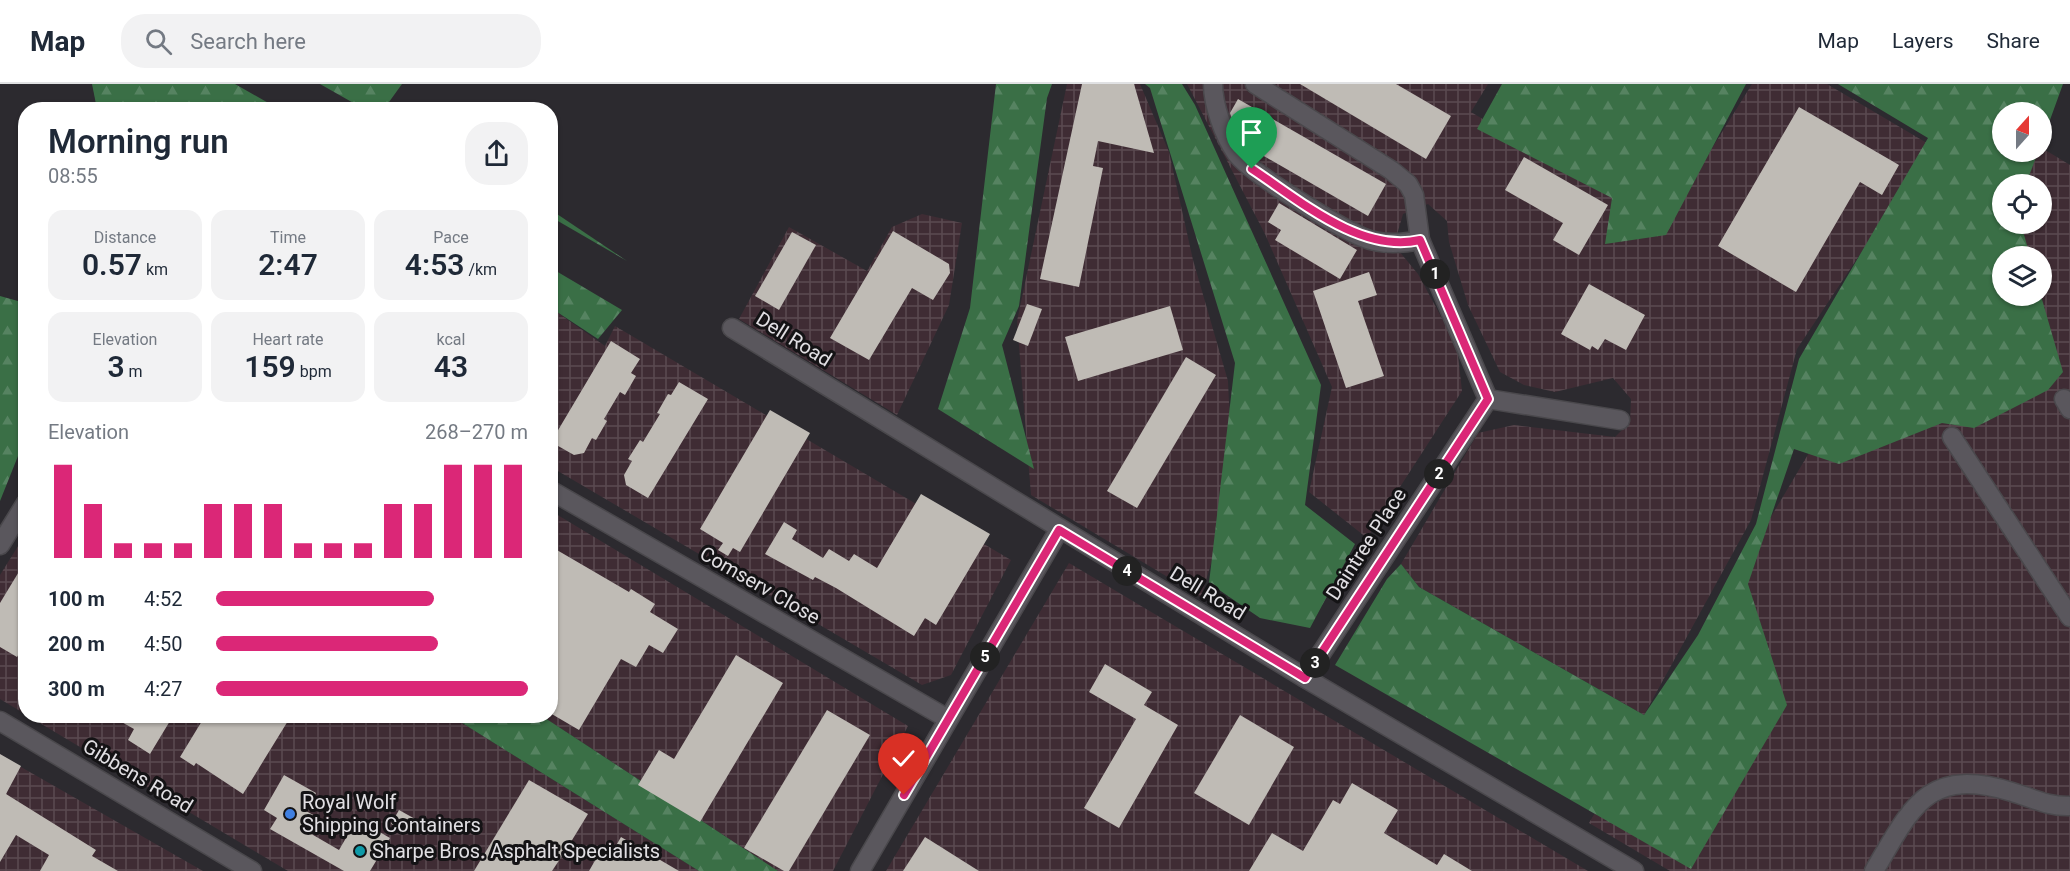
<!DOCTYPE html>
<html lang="en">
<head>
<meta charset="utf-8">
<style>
	body { margin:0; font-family:Roboto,sans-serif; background:#f2f2f3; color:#1f2937; height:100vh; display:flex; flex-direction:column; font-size:22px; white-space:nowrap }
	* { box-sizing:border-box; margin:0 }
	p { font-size:20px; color:#747a83 }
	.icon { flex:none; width:33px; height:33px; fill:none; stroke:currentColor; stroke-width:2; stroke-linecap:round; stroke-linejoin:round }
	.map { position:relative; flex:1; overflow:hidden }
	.sheet { position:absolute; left:18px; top:18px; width:540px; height:621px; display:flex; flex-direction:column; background:#fff; border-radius:24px; box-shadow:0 2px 4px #0004 }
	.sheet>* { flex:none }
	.needle { width:39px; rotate:21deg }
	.fabs { position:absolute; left:1992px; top:18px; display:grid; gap:12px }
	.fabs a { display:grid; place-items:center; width:60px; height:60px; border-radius:50%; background:#fff; box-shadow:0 2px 4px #0004; font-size:30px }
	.pin { position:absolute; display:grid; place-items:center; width:51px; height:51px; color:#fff; margin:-62px -26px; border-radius:50% 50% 50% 0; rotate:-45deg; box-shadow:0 0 6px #0007 }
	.pin .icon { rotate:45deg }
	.km { position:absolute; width:30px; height:30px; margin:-15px; border-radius:50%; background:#222; color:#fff; font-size:16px; line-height:30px; text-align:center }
	.round { display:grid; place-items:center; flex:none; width:63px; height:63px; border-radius:24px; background:#f2f2f3 }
	.overview { display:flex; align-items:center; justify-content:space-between; height:102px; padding:0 30px }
	h1 { font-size:33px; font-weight:600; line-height:45px }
	.metrics { display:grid; grid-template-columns:repeat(3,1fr); gap:9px; height:102px; padding:6px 30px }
	.metrics div { display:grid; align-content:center; border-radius:15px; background:#f2f2f3; text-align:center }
	.metrics b { font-size:30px; font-weight:600 }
	.metrics small { font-size:16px; font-weight:400 }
	.metrics p { font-size:16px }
	.chart { height:168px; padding:12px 30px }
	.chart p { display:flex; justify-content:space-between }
	.chart svg { width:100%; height:108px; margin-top:6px; stroke:#db2777; stroke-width:6 }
	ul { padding:0 30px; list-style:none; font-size:20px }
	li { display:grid; grid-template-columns:96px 72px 1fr; align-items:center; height:45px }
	li i { height:15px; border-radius:8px; background:#db2777 }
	header { display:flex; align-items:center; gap:36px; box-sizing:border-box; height:84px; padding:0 30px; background:#fff; border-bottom:2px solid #e0e1e3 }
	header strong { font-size:28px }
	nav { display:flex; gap:33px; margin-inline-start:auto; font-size:21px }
	.search { width:420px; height:54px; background:#f2f2f3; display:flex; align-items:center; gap:15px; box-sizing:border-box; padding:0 21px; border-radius:24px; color:#747a83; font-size:22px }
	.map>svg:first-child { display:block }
	.industrial { fill:url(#industrial-grid); fill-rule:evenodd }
	.forest { fill:url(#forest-firs) }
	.building { fill:#bfbbb5 }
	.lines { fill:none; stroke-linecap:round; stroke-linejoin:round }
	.minor-casing { stroke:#4a484c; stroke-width:21 }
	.minor { stroke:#5a575d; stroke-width:18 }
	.route-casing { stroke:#fff; stroke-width:12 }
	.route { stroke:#db2777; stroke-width:8 }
	.shop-dot { fill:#3f7fe0; stroke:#141315; stroke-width:2 }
	.culture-dot { fill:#0f9aa8; stroke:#141315; stroke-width:2 }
	.labels { text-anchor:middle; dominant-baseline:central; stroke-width:6; stroke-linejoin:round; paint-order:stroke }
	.street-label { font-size:20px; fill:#e1dfe3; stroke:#141315 }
	.poi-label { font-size:20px; fill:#e1dfe3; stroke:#141315; text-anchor:start }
</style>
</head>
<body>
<header>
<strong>Map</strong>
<div class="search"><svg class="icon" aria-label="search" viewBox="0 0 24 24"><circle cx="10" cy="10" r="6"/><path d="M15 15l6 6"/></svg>Search here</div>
<nav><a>Map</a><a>Layers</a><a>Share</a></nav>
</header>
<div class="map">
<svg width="2070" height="787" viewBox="0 0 2070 787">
	<defs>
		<pattern id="industrial-grid" width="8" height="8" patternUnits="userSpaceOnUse" patternTransform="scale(1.5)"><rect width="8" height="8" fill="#3f2c34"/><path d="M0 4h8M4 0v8" fill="none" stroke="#5a4a51"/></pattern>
		<pattern id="forest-firs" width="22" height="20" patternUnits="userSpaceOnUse" patternTransform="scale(1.5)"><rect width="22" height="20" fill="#3a6f46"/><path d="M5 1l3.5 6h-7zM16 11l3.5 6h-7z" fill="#568361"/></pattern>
	</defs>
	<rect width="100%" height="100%" fill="#2c2a2f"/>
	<g class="industrial">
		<path d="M 1067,0 L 1140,0 L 1169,68 L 1193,176 L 1228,297 L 1233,407 L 1201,513 L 1031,411 L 1017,237 Z"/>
		<path d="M 1187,0 L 1488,0 L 1471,28 L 1663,143 L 1752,0 L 1827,0 L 1932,62 L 1797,265 L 1751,436 L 1644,631 L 1419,503 L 1401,480 L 1478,349 L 1514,341 L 1615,353 L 1630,338 L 1631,315 L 1613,294 L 1555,308 L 1524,301 L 1500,288 L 1468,221 L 1449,158 L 1447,137 L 1428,120 L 1403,130 L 1394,161 L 1418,190 L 1457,262 L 1462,307 L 1367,454 L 1309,408 L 1332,303 L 1265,150 Z"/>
		<path d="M 2002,44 L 2002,68 L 2042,68 L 2042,64 L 2070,81 L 2070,787 L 1670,787 L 1589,739 ZM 2002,100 L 2042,100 L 2042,140 L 2002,140 ZM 2002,172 L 2042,172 L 2042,212 L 2002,212 Z"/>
		<path d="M 922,130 L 962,139 L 949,221 L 897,331 L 739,235 L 789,143 L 867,187 L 892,143 Z"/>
		<path d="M 551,224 L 605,262 L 615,242 L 1011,476 L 951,591 L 922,601 L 551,383 Z"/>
		<path d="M 551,427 L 908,642 L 833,787 L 778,787 L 542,632 L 550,632 Z"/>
		<path d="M 25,451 L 25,630 L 0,615 L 0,491 Z"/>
		<path d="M 1069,479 L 1158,532 L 1588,787 L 886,787 Z"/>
		<path d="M 28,632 L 451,632 L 699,787 L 288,787 Z"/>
		<path d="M 0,670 L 21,683 L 203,787 L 0,787 Z"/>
	</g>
	<g class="forest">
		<path d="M 92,0 L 235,0 L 279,25 L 97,25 Z"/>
		<path d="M 320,0 L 402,0 L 389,18 L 399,25 L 364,25 Z"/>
		<path d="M 996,0 L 1052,0 L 1047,14 L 1019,222 L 1002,261 L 1034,385 L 938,325 L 970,224 Z"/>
		<path d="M 1145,0 L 1182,0 L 1195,21 L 1321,301 L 1305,421 L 1355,460 L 1310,544 L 1260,534 L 1209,499 L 1235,279 L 1150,4 Z"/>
		<path d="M 1502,0 L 1746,0 L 1666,151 L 1605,160 L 1612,114 L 1477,45 Z"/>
		<path d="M 1838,0 L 2063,0 L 2042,58 L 2042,28 L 2002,28 L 2002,68 L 2038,68 L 2026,100 L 2002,100 L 2002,140 L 2021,140 L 2030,172 L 2002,172 L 2002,212 L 2041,212 L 2063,288 L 2048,306 L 1974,344 L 1942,339 L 1839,380 L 1794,365 L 1748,500 L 1787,621 L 1691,785 L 1335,581 L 1387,495 L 1401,480 L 1419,503 L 1644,631 L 1698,551 L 1756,440 L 1799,275 L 1928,54 Z"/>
		<path d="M 551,126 L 627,177 L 551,133 Z"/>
		<path d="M 551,184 L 622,226 L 598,255 L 551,224 Z"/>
		<path d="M 0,212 L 25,219 L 26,369 L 18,372 L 0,417 Z"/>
		<path d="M 451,632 L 542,632 L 778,787 L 699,787 Z"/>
	</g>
	<g class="building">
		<path d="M 1082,0 L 1134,0 L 1154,69 L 1098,57 L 1093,82 L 1103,84 L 1079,203 L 1040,195 Z"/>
		<path d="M 1300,0 L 1396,0 L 1451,32 L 1426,75 Z"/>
		<path d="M 1238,15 L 1386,100 L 1368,132 L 1262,71 L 1267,63 L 1234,41 L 1230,29 Z"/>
		<path d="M 1799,23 L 1899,81 L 1882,111 L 1860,98 L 1796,208 L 1718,162 Z"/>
		<path d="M 1524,73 L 1608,121 L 1579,171 L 1553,156 L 1563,139 L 1505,106 Z"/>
		<path d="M 1279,119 L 1357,166 L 1340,195 L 1275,156 L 1281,146 L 1268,138 Z"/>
		<path d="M 893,147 L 949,180 L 950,189 L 933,216 L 912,204 L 869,276 L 830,254 Z"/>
		<path d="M 792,148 L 816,161 L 779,226 L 755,212 Z"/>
		<path d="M 1369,188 L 1377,211 L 1358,217 L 1384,292 L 1346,304 L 1313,207 Z"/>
		<path d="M 1589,200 L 1645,231 L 1626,266 L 1605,255 L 1598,266 L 1592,262 L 1590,266 L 1561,250 Z"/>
		<path d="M 1027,220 L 1042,225 L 1028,262 L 1013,256 Z"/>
		<path d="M 1170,222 L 1183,266 L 1078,297 L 1065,253 Z"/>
		<path d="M 611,257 L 640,275 L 631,289 L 636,292 L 625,311 L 620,308 L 604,335 L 607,337 L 596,356 L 592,354 L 584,369 L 574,371 L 551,358 Z"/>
		<path d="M 1186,273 L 1216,291 L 1137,424 L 1107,407 Z"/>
		<path d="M 679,298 L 708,315 L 648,414 L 626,401 L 624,391 L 632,377 L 628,375 L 640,356 L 643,358 L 660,330 L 657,329 L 668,310 L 671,311 Z"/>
		<path d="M 770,326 L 810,349 L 740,468 L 733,464 L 728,472 L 718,466 L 723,459 L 700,445 Z"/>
		<path d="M 921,410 L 990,450 L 936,541 L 925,534 L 914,552 L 836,504 L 815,493 L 813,496 L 765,470 L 784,438 L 797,446 L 792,455 L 823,474 L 829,465 L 849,477 L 854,470 L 877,484 Z"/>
		<path d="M 550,462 L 629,508 L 631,505 L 655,520 L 650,528 L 678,545 L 663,569 L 649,561 L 636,583 L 621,575 L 579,646 L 550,629 Z"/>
		<path d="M 26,476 L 26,558 L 17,573 L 0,563 L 0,519 Z"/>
		<path d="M 736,571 L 783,599 L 700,738 L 638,701 L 659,666 L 674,675 Z"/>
		<path d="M 1105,580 L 1152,608 L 1144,621 L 1178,641 L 1119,744 L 1084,724 L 1136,635 L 1089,608 Z"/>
		<path d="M 827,626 L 870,651 L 789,787 L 784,787 L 744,764 Z"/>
		<path d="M 1240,631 L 1294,663 L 1249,741 L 1194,709 Z"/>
		<path d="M 111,632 L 173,632 L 150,670 L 128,656 L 134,645 Z"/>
		<path d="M 205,632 L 291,632 L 243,710 L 196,679 L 194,682 L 180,673 Z"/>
		<path d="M 0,670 L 21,682 L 6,710 L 96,766 L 92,772 L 118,787 L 40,787 L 49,771 L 16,751 L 0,778 Z"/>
		<path d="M 284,691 L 316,709 L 306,727 L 317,733 L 308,748 L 339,766 L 357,735 L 390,754 L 370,787 L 344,787 L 270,745 L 277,734 L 264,726 Z"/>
		<path d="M 529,696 L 588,730 L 566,766 L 552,787 L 474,787 Z"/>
		<path d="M 1352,699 L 1398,726 L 1384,749 L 1437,781 L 1444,770 L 1472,787 L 1249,787 L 1272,749 L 1303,767 L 1333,716 L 1340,720 Z"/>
		<path d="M 399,726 L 417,736 L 409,750 L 391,740 Z"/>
		<path d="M 621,753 L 679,787 L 589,787 L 604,761 L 613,767 Z"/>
		<path d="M 925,753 L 979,787 L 903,787 Z"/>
	</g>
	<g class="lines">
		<defs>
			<g id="minor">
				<path d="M 1213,0 C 1213,22 1224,51 1236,69 C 1250,89 1337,142 1362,153 C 1380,161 1401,160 1420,156"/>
				<path d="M 1255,0 L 1391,86 L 1408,100 L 1414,111 L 1420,156 L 1488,315 L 1305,594"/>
				<path d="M 732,244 L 1305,594 L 1634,787"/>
				<path d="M 1488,315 L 1620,336"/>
				<path d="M 2064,315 L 2070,325"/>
				<path d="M 1952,353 L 2070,533"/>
				<path d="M 550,406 L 948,635"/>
				<path d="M 0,461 L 26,419"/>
				<path d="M 0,637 L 252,787"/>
				<path d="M 860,787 L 1059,446"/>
				<path d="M 1874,787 C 1912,723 1927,682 2012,708 C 2032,714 2049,723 2070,722"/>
			</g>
		</defs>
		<use href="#minor" class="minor-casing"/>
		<use href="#minor" class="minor"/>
	</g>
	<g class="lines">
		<defs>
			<path id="route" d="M 904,711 L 1059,446 L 1305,594 L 1488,315 L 1420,156 C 1361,170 1299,116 1252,85"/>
		</defs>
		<use href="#route" class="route-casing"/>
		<use href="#route" class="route"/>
	</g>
	<circle class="shop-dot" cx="290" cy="730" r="6"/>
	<circle class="culture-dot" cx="360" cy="767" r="6"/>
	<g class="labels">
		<g class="street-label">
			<text transform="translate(794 255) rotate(32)">Dell Road</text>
			<text transform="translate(1366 460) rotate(-57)">Daintree Place</text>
			<text transform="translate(760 501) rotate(30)">Comserv Close</text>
			<text transform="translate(1208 509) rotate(31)">Dell Road</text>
			<text transform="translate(138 692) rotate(31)">Gibbens Road</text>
		</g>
		<g class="poi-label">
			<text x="302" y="718">Royal Wolf<tspan x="302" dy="23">Shipping Containers</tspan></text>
			<text x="372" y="767">Sharpe Bros. Asphalt Specialists</text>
		</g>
	</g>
</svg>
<div class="fabs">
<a><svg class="needle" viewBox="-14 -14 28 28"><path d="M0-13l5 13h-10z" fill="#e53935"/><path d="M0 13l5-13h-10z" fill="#747a83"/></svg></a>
<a><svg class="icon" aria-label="locate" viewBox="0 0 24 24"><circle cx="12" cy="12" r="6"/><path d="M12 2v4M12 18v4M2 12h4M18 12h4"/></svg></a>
<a><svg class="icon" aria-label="layers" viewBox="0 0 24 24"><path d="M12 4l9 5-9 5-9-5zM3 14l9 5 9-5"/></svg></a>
</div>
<div class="pin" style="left:1252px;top:85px;background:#1e9e55"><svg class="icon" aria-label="arrive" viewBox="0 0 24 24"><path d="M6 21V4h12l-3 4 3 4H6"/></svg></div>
<div class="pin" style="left:904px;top:711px;background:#d93025"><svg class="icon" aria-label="check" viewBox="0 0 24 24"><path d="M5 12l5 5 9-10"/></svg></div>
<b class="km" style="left:1435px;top:190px">1</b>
<b class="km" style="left:1439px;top:390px">2</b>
<b class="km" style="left:1315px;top:579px">3</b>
<b class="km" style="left:1127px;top:487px">4</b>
<b class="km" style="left:985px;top:573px">5</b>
<section class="sheet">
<div class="overview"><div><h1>Morning run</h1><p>08:55</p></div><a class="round"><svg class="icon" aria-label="share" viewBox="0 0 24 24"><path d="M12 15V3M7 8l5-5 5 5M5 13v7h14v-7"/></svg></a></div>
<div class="metrics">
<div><p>Distance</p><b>0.57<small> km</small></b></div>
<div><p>Time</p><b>2:47</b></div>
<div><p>Pace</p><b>4:53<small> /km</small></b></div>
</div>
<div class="metrics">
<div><p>Elevation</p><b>3<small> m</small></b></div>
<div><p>Heart rate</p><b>159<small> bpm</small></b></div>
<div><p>kcal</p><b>43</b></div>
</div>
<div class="chart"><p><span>Elevation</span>268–270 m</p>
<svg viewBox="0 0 160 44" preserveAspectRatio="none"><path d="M5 44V6M15 44V22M25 44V38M35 44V38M45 44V38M55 44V22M65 44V22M75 44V22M85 44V38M95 44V38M105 44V38M115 44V22M125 44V22M135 44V6M145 44V6M155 44V6"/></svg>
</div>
<ul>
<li><b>100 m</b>4:52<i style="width:70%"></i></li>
<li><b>200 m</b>4:50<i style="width:71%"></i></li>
<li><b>300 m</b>4:27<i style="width:100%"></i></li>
</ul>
</section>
</div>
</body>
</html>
